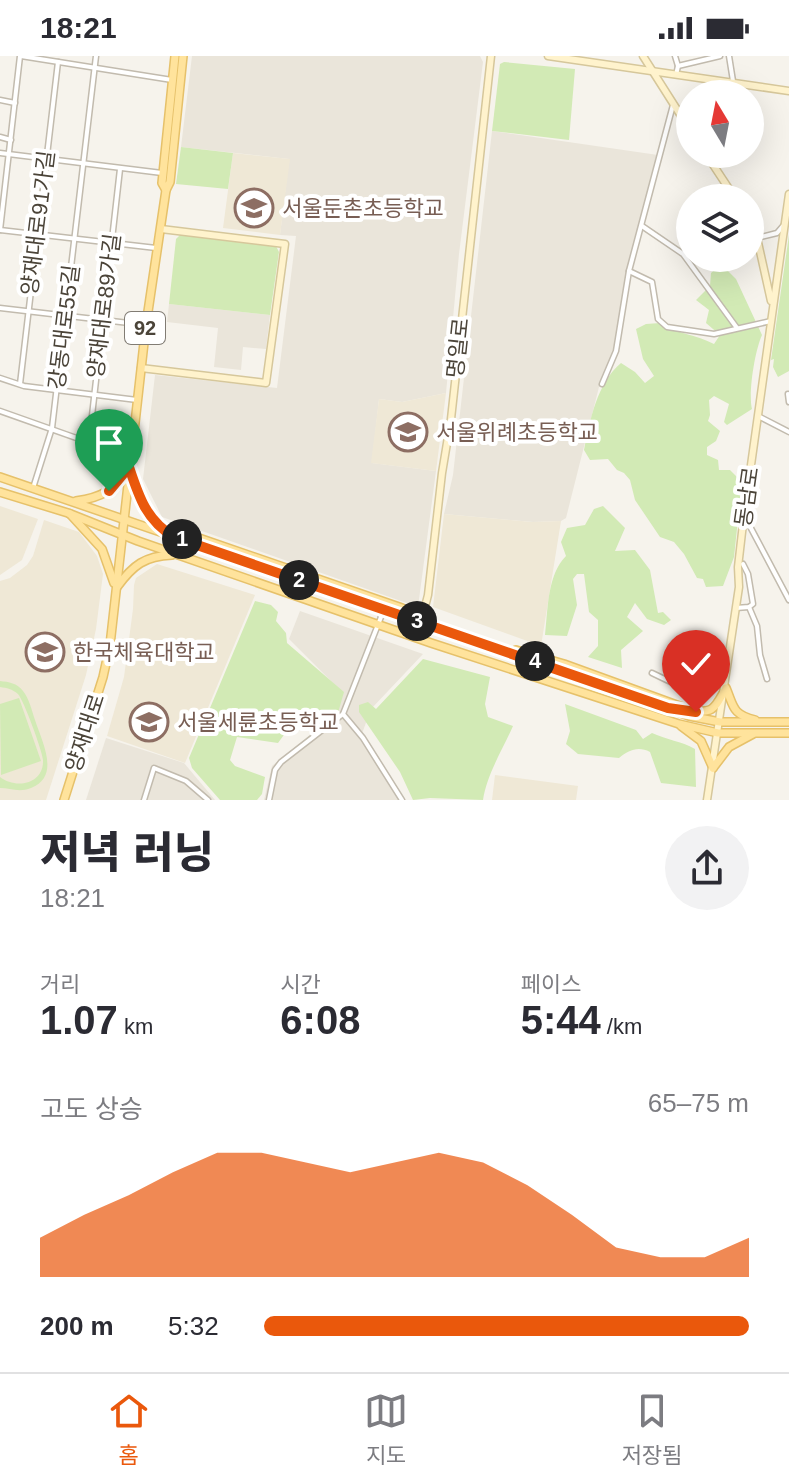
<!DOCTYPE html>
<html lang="ko">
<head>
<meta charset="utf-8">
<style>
	body { margin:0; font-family:Helvetica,"Noto Sans KR",sans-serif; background:#f2f2f3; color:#2b2b33; height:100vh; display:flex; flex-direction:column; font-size:30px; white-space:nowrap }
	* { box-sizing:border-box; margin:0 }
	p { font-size:26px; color:#7c7c81 }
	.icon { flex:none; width:44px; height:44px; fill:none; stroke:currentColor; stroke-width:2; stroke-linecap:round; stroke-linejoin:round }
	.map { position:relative; height:744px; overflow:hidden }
	.sheet { display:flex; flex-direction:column; background:#fff; flex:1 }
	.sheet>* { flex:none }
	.needle { width:52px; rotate:350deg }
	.fabs { position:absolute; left:676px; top:24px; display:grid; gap:16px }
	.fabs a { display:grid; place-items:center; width:88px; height:88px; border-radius:50%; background:#fff; box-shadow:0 8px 32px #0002; font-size:40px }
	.pin { position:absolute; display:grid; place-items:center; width:68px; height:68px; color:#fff; margin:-82px -34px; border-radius:50% 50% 50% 0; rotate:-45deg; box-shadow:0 0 8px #0007 }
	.pin .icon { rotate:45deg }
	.km { position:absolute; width:40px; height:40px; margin:-20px; border-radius:50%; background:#222; color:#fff; font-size:22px; line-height:40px; text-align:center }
	.round { display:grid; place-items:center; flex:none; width:84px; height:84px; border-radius:42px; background:#f2f2f3 }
	.summary { display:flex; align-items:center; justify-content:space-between; height:136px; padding:0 40px }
	h1 { font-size:44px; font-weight:800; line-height:60px }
	.metrics { display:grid; grid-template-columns:repeat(3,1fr); gap:12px; height:136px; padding:8px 40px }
	.metrics div { display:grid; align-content:center }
	.metrics b { font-size:40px; font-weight:800 }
	.metrics small { font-size:22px; font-weight:400 }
	.metrics p { font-size:22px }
	.chart { height:224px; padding:16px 40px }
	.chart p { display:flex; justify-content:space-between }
	.chart svg { width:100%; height:144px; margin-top:8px; fill:#ea580c; opacity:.7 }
	ul { padding:0 40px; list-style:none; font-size:26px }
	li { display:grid; grid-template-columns:128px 96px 1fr; align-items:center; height:60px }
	li i { height:20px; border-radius:10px; background:#ea580c }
	.status { display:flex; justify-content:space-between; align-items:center; height:56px; padding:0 40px; background:#fff; direction:ltr }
	.status svg { height:22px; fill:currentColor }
	.dock { display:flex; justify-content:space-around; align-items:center; height:112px; border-top:2px solid #e1e1e2; background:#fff; font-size:22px; color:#7c7c81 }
	.dock a { display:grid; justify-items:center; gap:4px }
	.dock .selected { color:#ea580c }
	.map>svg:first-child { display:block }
	.residential { fill:#eae5da }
	.education { fill:#efe8d6 }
	.green { fill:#d2eab5 }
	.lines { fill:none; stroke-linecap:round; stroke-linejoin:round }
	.street-casing { stroke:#c2bbae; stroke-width:7 }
	.secondary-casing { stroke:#d6c79b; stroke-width:9 }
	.primary-casing { stroke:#e6c16a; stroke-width:10 }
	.street { stroke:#fff; stroke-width:4 }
	.secondary { stroke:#fff3cd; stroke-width:6 }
	.primary { stroke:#ffe39c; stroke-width:7 }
	.route-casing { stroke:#fff; stroke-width:16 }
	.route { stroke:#ea580c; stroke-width:10 }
	.labels { text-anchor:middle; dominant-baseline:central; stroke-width:8; stroke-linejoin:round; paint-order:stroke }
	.shield { fill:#fff; stroke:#817c74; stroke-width:2 }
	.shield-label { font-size:20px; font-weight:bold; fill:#4b4439 }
	.education-label { font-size:22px; fill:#785e54; stroke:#fff; text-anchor:start }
	.street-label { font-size:22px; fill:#4b4439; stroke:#fff }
</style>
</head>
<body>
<div class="status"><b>18:21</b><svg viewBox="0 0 49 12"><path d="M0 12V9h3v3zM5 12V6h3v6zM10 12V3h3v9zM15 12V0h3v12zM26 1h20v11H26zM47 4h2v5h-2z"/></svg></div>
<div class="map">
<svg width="789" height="744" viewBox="0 0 789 744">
	<rect width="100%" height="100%" fill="#f6f3ec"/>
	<g class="residential">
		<path d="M 192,0 L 480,0 L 483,6 L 459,198 L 446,337 L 402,346 L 379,343 L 372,407 L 436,415 L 418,551 L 162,461 L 143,423 L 155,319 L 277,332 L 296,180 L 280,179 L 289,103 L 181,91 Z"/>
		<path d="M 492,75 L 658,99 L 613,294 L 599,331 L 566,462 L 561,465 L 533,466 L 444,458 L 453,419 Z"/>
		<path d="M 169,248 L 270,259 L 266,293 L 243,291 L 241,314 L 214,311 L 218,272 L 167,266 Z"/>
		<path d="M 300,555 L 423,598 L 371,653 L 360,683 L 382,710 L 399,744 L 264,744 L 272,710 L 334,659 L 342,636 L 289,583 Z"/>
		<path d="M 106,682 L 184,707 L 215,744 L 86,744 Z"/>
	</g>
	<g class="education">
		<path d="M 233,97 L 290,103 L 280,179 L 223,172 Z"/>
		<path d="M 446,337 L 436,415 L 371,407 L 379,343 L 402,346 Z"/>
		<path d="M 0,450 L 38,463 L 22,504 L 0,519 Z"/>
		<path d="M 444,458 L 532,466 L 561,465 L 541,590 L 433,551 Z"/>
		<path d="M 44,464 L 79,476 L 97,500 L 103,518 L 96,573 L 86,619 L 46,744 L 0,744 L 0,525 L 10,522 L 27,509 L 33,500 Z"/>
		<path d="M 157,508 L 255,539 L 185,707 L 107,680 L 124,621 L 133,553 L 134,529 L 136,522 Z"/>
		<path d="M 495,719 L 578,730 L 576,744 L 492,744 Z"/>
	</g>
	<g class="green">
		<path d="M 504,6 L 575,13 L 569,84 L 492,75 L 500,8 Z"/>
		<path d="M 181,91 L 233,97 L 228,133 L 176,128 Z"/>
		<path d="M 180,179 L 276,190 L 279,196 L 270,259 L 169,248 L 176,183 Z"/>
		<path d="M 789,179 L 789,315 L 778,321 L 773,311 L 774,303 L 771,304 Z"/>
		<path d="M 721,208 L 736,223 L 762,279 C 755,294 748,337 752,353 L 727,369 L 724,366 L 729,348 L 714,340 L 709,344 L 710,359 L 708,365 L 720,375 L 716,385 L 707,391 L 707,399 L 718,404 L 719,414 L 730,414 L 742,426 L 734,501 L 723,530 L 706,531 L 703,523 L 697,522 L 684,498 L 674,486 L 660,481 L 635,444 L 630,424 L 624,417 L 617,414 L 608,403 L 590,404 L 584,394 C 590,364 597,327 621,307 L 635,316 L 645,327 L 654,320 L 643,303 L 636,273 L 646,268 L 660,267 C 675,277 697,279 714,288 L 720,279 L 706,267 L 709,254 L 696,244 L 710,230 L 711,217 Z"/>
		<path d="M 603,450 L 625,472 L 615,495 L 635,494 L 650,514 L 658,557 L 663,556 L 671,564 L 664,569 L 647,563 L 635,547 L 627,561 L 643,575 L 621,594 L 622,612 L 588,601 L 598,590 L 598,564 L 589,556 L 584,518 L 577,518 L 573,523 L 577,549 L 567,580 L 545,579 C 548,554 547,519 566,500 L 561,486 L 567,472 L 585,469 L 594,453 Z"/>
		<path d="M 255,545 L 271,549 L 278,556 L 276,565 L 286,577 L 287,587 L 344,636 L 338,657 L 303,663 L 289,672 L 278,687 L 237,681 L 230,704 L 235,710 L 265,721 L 262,738 L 257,744 L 220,744 L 192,712 L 189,702 Z"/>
		<path d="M 423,603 L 490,621 L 485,648 L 488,661 L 513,670 C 502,695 487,718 483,744 L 430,742 L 413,744 L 400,716 L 359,656 L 359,649 L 368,646 L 376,653 Z"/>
		<path d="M 0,625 C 9,626 17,627 23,635 C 29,642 32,655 35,664 C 42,686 61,720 31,732 C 19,737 10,732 0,732 L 0,721 C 15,733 44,729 43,704 C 42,694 24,645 18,638 C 12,633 7,632 0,631 Z"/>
		<path d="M 19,642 L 41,705 L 1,719 L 0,648 Z"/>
		<path d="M 565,648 L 636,674 L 643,683 L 652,677 C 667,684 681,685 695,693 L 696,731 L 661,727 L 650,696 C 638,690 629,694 619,702 L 578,698 L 566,688 L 570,675 Z"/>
	</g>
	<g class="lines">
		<defs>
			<g id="street">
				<path d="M 21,0 L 172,24"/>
				<path d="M 675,0 L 678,10"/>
				<path d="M 729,0 L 733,25"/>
				<path d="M 676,19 L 678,10 L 720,0"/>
				<path d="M 0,44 L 15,47"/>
				<path d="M 0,81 L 11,84"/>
				<path d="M 0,97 L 162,117"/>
				<path d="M 642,170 L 683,198 L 737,272"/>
				<path d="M 0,174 L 20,0"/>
				<path d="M 0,174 L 156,192"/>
				<path d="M 757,182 L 777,177 L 783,170"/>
				<path d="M 629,215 L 652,226 L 658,263 L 667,271 L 714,278 L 771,265"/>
				<path d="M 0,252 L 146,269"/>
				<path d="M 0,322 L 24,330 L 137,344"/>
				<path d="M 20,328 L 58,6"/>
				<path d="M 602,328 L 616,295 L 629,215 L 673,49"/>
				<path d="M 788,338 L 789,346"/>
				<path d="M 0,355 L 130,401"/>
				<path d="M 758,360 L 789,376"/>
				<path d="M 89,386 L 120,113"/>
				<path d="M 33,432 L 52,372 L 96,0"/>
				<path d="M 745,461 L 789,544"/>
				<path d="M 749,551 L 757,570 L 760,599 L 767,623"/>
				<path d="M 736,552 L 749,551 L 753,548 L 748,518 L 743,508"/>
				<path d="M 379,553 L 381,561 L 343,658 L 363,682 L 402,744"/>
				<path d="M 652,617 L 700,640 L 696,656"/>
				<path d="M 144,744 L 154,712 L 186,725 L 208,744"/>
				<path d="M 269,744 L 275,714 L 281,706 L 343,658"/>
			</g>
			<g id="secondary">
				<path d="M 548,0 L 789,35"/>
				<path d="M 643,0 L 690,74"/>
				<path d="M 706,98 L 735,142"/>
				<path d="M 750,168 L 757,182 L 771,245"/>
				<path d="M 141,312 L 266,327 L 285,188 L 161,173"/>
				<path d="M 417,582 L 428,539 L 442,417 L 451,363 L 491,0"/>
				<path d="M 707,744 L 739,531 L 738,511 L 744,459 L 789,138"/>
			</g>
			<g id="primary">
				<path d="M 166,134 L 162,127 L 175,0"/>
				<path d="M 130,413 C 138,437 143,459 164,474"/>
				<path d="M 0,421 L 560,613 L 689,660 L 720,666 L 789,666"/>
				<path d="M 0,436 L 68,457 L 138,485 L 431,587 L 679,668 L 718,677 L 789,677"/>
				<path d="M 76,445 C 104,441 111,435 128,413"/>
				<path d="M 70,458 L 102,493 L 114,527"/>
				<path d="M 178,481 L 193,480 L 402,552 L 415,561"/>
				<path d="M 117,531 C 133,509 145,500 172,499"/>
				<path d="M 516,594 L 564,608 L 696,656"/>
				<path d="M 726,632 C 734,651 732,658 755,664"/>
				<path d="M 691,655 C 714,657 714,653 725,634"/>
				<path d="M 681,670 L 701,685 L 713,712"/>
				<path d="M 713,712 L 729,691 L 753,678"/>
				<path d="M 64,744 L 103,621 L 110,589 L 146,269 L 166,134 L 170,126 L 183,0"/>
			</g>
		</defs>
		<use href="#street" class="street-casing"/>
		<use href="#secondary" class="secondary-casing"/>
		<use href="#primary" class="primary-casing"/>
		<use href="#street" class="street"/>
		<use href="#secondary" class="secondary"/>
		<use href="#primary" class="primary"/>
	</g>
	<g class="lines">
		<defs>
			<path id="route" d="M 109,435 L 129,411 C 139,441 146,464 174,481 L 668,652 L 696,656"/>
		</defs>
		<use href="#route" class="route-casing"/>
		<use href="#route" class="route"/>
	</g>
	<defs>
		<symbol id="school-ring" viewBox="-11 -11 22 22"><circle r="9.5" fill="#fff" stroke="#8d6e63" stroke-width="1.5"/><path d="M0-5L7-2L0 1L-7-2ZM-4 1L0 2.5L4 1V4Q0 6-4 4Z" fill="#8d6e63"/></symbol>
		<symbol id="university-ring" viewBox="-11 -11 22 22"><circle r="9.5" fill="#fff" stroke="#8d6e63" stroke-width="1.5"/><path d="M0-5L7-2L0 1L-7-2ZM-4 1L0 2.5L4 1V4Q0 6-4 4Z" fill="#8d6e63"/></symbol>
	</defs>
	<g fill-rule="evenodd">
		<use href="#school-ring" x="232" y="130" width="44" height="44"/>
		<use href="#school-ring" x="386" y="354" width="44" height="44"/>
		<use href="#university-ring" x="23" y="574" width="44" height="44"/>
		<use href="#school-ring" x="127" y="644" width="44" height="44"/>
	</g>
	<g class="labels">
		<rect class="shield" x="125" y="256" width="40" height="32" rx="6"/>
		<g class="shield-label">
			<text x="145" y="272">92</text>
		</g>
		<g class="education-label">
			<text x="282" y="152">서울둔촌초등학교</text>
			<text x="436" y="376">서울위례초등학교</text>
			<text x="73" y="596">한국체육대학교</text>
			<text x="177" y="666">서울세륜초등학교</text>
		</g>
		<g class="street-label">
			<text transform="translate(38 167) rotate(-83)">양재대로91가길</text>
			<text transform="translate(104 250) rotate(-83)">양재대로89가길</text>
			<text transform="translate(64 271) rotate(-83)">강동대로55길</text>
			<text transform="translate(458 292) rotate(-84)">명일로</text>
			<text transform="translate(747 441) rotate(-82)">동남로</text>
			<text transform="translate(85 677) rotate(-72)">양재대로</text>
		</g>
	</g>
</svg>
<div class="fabs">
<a><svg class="needle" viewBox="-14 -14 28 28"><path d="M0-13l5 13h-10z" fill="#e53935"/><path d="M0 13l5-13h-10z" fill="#7c7c81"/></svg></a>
<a><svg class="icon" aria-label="layers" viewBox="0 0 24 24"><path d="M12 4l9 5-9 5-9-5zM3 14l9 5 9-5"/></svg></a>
</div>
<div class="pin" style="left:109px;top:435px;background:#1e9e55"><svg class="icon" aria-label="arrive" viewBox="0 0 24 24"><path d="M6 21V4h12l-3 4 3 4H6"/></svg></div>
<div class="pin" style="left:696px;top:656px;background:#d93025"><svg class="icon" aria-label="check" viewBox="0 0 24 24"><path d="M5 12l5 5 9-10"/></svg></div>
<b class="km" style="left:182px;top:483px">1</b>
<b class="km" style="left:299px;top:524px">2</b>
<b class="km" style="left:417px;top:565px">3</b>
<b class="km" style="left:535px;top:605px">4</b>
</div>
<section class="sheet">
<div class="summary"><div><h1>저녁 러닝</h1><p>18:21</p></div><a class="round"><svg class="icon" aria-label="share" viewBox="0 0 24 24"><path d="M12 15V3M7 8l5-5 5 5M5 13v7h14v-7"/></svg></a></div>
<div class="metrics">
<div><p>거리</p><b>1.07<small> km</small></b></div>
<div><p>시간</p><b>6:08</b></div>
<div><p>페이스</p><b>5:44<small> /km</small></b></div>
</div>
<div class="chart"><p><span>고도 상승</span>65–75 m</p>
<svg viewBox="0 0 160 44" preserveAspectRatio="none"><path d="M0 44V32L10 25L20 19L30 12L40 6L50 6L60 9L70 12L80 9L90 6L100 9L110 16L120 25L130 35L140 38L150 38L160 32V44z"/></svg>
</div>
<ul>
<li><b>200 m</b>5:32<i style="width:100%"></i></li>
</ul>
</section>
<nav class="dock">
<a class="selected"><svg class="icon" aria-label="home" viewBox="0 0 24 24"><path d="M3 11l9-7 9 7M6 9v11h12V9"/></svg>홈</a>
<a><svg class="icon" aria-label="map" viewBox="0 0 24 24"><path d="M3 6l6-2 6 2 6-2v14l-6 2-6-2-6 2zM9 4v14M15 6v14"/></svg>지도</a>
<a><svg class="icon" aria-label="saved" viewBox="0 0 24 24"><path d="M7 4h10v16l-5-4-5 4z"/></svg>저장됨</a>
</nav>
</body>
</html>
